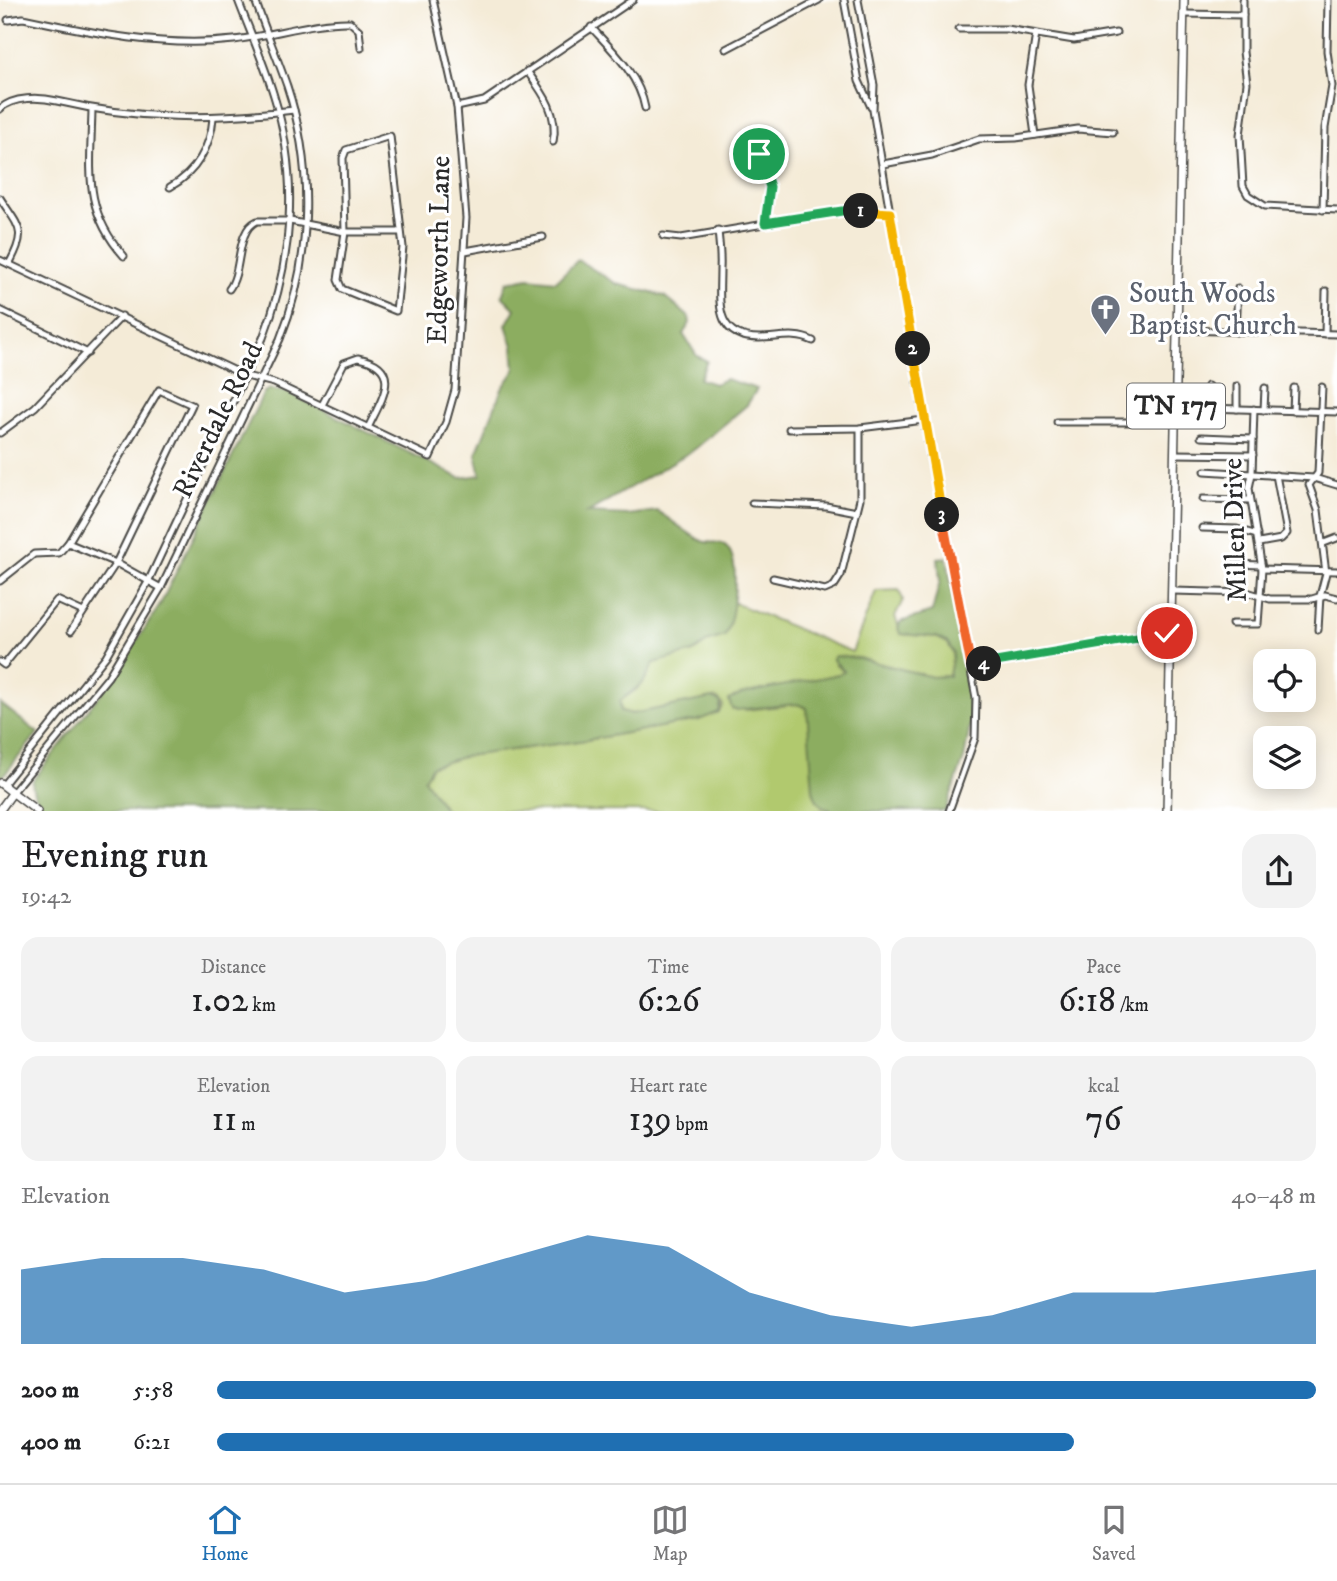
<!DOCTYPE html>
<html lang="en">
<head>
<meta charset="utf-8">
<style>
	body { margin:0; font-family:"IM FELL DW Pica",serif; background:#f2f2f2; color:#202124; height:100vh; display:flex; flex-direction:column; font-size:26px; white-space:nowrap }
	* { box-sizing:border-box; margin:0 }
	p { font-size:23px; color:#757577 }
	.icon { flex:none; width:38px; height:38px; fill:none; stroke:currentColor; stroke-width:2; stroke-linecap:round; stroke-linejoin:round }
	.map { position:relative; height:811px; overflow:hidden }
	.panel { display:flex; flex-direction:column; background:#fff; flex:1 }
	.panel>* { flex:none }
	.buttons { position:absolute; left:1253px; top:649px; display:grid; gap:14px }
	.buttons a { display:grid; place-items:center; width:63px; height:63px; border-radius:14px; background:#fff; box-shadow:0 4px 18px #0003; font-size:35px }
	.pin { position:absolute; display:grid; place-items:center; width:60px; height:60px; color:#fff; margin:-30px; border:4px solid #fff; border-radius:50%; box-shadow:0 2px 7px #0007 }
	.km { position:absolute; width:35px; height:35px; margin:-18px; border-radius:50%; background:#222; color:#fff; font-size:19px; line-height:35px; text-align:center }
	.round { display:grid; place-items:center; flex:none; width:74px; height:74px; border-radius:21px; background:#f2f2f2 }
	.overview { display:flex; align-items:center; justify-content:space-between; height:119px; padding:0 21px }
	h1 { font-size:38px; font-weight:600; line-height:52px }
	.stats { display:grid; grid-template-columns:repeat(3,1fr); gap:10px; height:119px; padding:7px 21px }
	.stats div { display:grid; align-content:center; border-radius:18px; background:#f2f2f2; text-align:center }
	.stats b { font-size:35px; font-weight:600 }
	.stats small { font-size:19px; font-weight:400 }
	.stats p { font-size:19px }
	.chart { height:196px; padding:14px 21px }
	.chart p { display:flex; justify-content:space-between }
	.chart svg { width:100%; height:126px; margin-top:7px; fill:#1f6fb2; opacity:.7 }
	ul { padding:0 21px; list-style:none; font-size:23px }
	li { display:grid; grid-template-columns:112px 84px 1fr; align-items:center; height:52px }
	li i { height:18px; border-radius:9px; background:#1f6fb2 }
	.menu { display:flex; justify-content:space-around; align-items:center; height:98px; border-top:2px solid #e0e0e0; background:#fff; font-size:19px; color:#757577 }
	.menu a { display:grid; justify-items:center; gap:4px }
	.menu .active { color:#1f6fb2 }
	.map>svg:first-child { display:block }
	.green { fill:#b1c96e; stroke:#6e7a4c; stroke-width:2 }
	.forest { fill:#8cad61; stroke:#5c6c46; stroke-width:2 }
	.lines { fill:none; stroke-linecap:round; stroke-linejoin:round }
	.minor-casing { stroke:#494845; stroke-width:9 }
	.major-casing { stroke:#494845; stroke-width:10 }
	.minor { stroke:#fff; stroke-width:5 }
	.major { stroke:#fff; stroke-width:7 }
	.split-1-casing { stroke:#fff; stroke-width:14 }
	.split-2-casing { stroke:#fff; stroke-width:14 }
	.split-3-casing { stroke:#fff; stroke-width:14 }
	.split-4-casing { stroke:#fff; stroke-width:14 }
	.split-5-casing { stroke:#fff; stroke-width:14 }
	.split-1 { stroke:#22a559; stroke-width:9 }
	.split-2 { stroke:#f5b400; stroke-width:9 }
	.split-3 { stroke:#f5b400; stroke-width:9 }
	.split-4 { stroke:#f0652b; stroke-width:9 }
	.split-5 { stroke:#22a559; stroke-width:9 }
	.labels { text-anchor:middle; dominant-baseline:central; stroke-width:6; stroke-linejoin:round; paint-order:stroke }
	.shield { fill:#fff; stroke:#6b6b6b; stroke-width:2 }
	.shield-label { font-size:26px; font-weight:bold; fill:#2b2b2b }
	.street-label { font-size:28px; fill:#2b2b2b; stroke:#fff }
	.worship-label { font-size:28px; fill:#5b616d; stroke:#fff; text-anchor:start }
</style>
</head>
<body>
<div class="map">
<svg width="1337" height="811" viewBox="0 0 1337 811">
	<rect width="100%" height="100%" fill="#fff"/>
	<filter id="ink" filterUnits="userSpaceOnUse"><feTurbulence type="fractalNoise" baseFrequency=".0143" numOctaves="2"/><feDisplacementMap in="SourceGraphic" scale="14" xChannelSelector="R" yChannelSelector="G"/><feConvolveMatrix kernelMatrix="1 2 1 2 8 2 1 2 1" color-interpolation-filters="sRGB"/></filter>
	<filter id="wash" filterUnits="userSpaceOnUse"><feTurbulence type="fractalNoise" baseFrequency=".00686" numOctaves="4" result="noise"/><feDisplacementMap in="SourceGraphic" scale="28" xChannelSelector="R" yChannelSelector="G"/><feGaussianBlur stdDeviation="1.57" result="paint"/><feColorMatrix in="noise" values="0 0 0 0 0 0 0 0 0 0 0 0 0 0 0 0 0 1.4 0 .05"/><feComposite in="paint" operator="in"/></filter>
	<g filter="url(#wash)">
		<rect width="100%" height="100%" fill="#f4ebd7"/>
		<path class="green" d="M 899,590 L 903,600 L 895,616 L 901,634 L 936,637 L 948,643 L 953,653 L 949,676 L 932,677 L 858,658 L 835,656 L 836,665 L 844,671 L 839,674 L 733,697 L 746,710 L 797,704 L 807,708 L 812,761 L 822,807 L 833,811 L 446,811 L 424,779 L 432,766 L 466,756 L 587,740 L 699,720 L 719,712 L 723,705 L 718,699 L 712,698 L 632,714 L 621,711 L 620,701 L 638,688 L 654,663 L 693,652 L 709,641 L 725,636 L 732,602 L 852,652 L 876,591 Z"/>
		<g class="forest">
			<path d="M 578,260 L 617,284 L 664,296 L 689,317 L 690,323 L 683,334 L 697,356 L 707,361 L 699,379 L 714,384 L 726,379 L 757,389 L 747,405 L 695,449 L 587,513 L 628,515 L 657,511 C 671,519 689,535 702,541 C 710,545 720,539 727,547 C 741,563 734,617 725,636 L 709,641 L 693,652 L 654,663 L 643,683 L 620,701 L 621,711 L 632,714 L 712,698 L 721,702 L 719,712 L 699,720 L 587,740 L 466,756 L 432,766 L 424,779 L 446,811 L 49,811 C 39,803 30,793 33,780 L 109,683 L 160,605 L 264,392 L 270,389 L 287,392 L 460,478 L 481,475 L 476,454 L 502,389 L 515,370 L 513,346 L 506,325 L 515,309 L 502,296 L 507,282 L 529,278 L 556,281 Z"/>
			<path d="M 947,557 L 971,720 L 964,759 L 945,811 L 833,811 C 821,806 816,803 813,790 L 807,708 L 797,704 L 736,710 L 732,709 L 729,700 L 742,694 L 839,674 L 844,671 L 832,659 L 835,656 L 858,658 L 932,677 L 949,676 L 953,653 L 948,643 L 936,637 L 901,634 L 898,629 L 900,622 L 932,612 L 940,581 L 938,558 Z"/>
			<path d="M 0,703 L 38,733 L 0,780 Z"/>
		</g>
	</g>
	<g filter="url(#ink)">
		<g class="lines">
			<defs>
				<g id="minor">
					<path d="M 844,0 L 859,81 L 871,107"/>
					<path d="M 858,0 L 874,85 L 873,110 L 924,420 L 976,698 L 975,738 L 949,811"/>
					<path d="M 1243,0 L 1243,52 L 1247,83 L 1240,135 L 1243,186 L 1248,195 L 1265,206 L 1337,210"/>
					<path d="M 1184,14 L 1243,15"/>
					<path d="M 8,20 L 23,18 C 93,33 162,48 234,40 C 271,36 314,21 350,22 L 359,30 L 361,48"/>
					<path d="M 591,27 C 613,51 639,75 645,108"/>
					<path d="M 959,29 L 1007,29 L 1074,40 L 1116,33"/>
					<path d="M 726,49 L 819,0"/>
					<path d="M 527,71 C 543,93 559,114 553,142"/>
					<path d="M 457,107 L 484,101 L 633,0"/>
					<path d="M 0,109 C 13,96 40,97 57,101 C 137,120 213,120 294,110"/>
					<path d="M 92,109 C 91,169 82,209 124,256"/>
					<path d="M 1035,135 L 1028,85 L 1036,34"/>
					<path d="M 390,136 L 403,247 L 396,311 L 342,289 L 338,280 L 345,232 L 343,158 L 346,150 Z"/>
					<path d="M 883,164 L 932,155 L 979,139 L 1016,138 L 1078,129 L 1113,132"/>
					<path d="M 170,187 C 196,173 211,146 213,118"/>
					<path d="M 0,198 C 19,228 28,230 9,264"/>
					<path d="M 1323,210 L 1325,128 L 1332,86 L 1327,51 L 1328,0"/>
					<path d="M 765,223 C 767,210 771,197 770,184 C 766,160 744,149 772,133"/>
					<path d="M 718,230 C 719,243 721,256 720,269 C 720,300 713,338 759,338 C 779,338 795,332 813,341"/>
					<path d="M 663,236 L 681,238 L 842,211 L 890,213"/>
					<path d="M 465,251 L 543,237"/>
					<path d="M 0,260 L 246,376 L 274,383 L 430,457 L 446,422 L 455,390 L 466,218 L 457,107 L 433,0"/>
					<path d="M 229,289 C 243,271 235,231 257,221 L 290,221 L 345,232 L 400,232"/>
					<path d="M 0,310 L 88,353"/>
					<path d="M 1179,330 L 1337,334"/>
					<path d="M 1236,332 L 1238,288"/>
					<path d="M 1325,334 L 1326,291"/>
					<path d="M 1208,386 L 1207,408 L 1337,412"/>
					<path d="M 322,405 L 344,363 L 358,358 C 405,367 381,400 368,428"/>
					<path d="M 1237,409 L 1237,386"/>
					<path d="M 1264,410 L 1265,388"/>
					<path d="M 1293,411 L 1294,388"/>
					<path d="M 1057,422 L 1176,422"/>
					<path d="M 789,429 L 860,428 L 924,420"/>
					<path d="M 0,433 L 35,407 L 122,316"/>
					<path d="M 1201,437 L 1253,439"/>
					<path d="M 1175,454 L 1253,455"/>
					<path d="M 1205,471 L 1314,478 L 1337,485"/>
					<path d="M 1203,499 L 1250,500"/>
					<path d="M 752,503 L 826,506 L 857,512"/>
					<path d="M 1202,528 L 1237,529 L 1257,535"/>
					<path d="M 68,543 L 116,563 L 161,588"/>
					<path d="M 1259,543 L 1281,539 L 1287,533 L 1276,475"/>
					<path d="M 1324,543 L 1337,538"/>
					<path d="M 1234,564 L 1261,565"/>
					<path d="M 1262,569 L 1337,571"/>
					<path d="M 773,578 L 825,590 L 834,586 L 841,575 L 860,499 L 860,428"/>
					<path d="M 0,581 L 34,554 L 59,553 L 68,543 L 159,390 L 192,405 L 116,563 L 71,631"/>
					<path d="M 1173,591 L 1250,593 L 1270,599 L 1312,599 L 1325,595 L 1337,598"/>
					<path d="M 1232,624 L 1258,624 L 1262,569 L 1249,488 L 1252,474 L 1254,409"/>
					<path d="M 1318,630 L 1320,596 L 1326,573 L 1318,510 L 1309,485 L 1318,473 L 1322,387"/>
					<path d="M 0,662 L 4,665 L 57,600 L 81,611"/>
					<path d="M 971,666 L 1172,632"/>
					<path d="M 3,785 L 106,656 L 148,582 L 263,338 C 293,260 299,176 274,96 C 264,63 250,32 238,0"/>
					<path d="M 13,792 L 108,677 L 161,588 L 280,339 C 312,260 314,167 287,86 C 277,57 265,29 255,0"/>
				</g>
				<g id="major">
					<path d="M 0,783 L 37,811"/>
					<path d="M 0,810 L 13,792"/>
					<path d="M 1167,811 L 1184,0"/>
				</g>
			</defs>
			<use href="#minor" class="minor-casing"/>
			<use href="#major" class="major-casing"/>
			<use href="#minor" class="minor"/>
			<use href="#major" class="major"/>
		</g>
	</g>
	<g class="lines" filter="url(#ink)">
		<defs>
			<path id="split-1" d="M 759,154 L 770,187 L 765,223 L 842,211 L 861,211"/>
			<path id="split-2" d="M 861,211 L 890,213 L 913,349"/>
			<path id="split-3" d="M 913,349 L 942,515"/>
			<path id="split-4" d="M 942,515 L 971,666 L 984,664"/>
			<path id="split-5" d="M 984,664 L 1167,633"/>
		</defs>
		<use href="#split-1" class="split-1-casing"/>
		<use href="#split-2" class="split-2-casing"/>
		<use href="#split-3" class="split-3-casing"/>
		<use href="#split-4" class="split-4-casing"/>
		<use href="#split-5" class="split-5-casing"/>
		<use href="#split-1" class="split-1"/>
		<use href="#split-2" class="split-2"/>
		<use href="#split-3" class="split-3"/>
		<use href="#split-4" class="split-4"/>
		<use href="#split-5" class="split-5"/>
	</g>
	<defs>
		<symbol id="church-pin" viewBox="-11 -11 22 30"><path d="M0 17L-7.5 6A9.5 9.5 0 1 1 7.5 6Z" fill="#6b7280" stroke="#fff"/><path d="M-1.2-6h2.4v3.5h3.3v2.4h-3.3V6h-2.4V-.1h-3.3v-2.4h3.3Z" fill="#fff"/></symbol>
	</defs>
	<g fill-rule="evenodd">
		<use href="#church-pin" x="1088" y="292" width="35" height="47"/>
	</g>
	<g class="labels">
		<rect class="shield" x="1127" y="383.5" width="98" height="45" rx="5"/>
		<g class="shield-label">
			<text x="1176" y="406">TN 177</text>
		</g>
		<g class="street-label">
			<text transform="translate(439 250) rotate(-89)">Edgeworth Lane</text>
			<text transform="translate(218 420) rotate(-64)">Riverdale Road</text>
			<text transform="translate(1235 530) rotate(-92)">Millen Drive</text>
		</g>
		<g class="worship-label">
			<text x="1129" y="293">South Woods<tspan x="1129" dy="32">Baptist Church</tspan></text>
		</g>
	</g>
</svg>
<div class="buttons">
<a><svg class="icon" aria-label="locate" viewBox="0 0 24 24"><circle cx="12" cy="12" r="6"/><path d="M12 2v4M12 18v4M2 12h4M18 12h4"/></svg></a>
<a><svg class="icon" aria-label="layers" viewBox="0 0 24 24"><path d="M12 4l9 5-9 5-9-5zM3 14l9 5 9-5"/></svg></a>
</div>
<div class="pin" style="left:759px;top:154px;background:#1e9e55"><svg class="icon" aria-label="arrive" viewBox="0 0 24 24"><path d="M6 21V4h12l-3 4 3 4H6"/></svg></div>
<div class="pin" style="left:1167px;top:633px;background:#d93025"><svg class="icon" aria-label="check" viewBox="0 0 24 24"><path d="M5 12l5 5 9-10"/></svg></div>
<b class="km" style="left:861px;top:211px">1</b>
<b class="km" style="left:913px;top:349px">2</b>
<b class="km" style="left:942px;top:515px">3</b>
<b class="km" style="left:984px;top:664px">4</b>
</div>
<section class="panel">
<div class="overview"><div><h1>Evening run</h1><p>19:42</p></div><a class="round"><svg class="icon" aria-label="share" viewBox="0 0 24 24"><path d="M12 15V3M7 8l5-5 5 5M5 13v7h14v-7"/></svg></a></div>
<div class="stats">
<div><p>Distance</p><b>1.02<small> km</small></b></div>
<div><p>Time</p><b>6:26</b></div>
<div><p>Pace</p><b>6:18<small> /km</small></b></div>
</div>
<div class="stats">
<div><p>Elevation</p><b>11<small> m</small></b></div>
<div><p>Heart rate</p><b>139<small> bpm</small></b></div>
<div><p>kcal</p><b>76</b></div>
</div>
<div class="chart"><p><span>Elevation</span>40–48 m</p>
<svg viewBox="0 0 160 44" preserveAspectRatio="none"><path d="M0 44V18L10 14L20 14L30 18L40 26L50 22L60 14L70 6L80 10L90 26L100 34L110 38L120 34L130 26L140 26L150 22L160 18V44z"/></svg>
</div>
<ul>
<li><b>200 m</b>5:58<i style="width:100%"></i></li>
<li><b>400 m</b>6:21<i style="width:78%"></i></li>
</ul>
</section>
<nav class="menu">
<a class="active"><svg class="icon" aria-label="home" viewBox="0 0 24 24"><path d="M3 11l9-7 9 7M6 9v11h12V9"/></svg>Home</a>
<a><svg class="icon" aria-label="map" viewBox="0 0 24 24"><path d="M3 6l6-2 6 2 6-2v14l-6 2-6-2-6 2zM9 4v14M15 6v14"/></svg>Map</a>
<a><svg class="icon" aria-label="saved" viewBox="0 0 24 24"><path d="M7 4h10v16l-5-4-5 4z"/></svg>Saved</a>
</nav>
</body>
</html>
